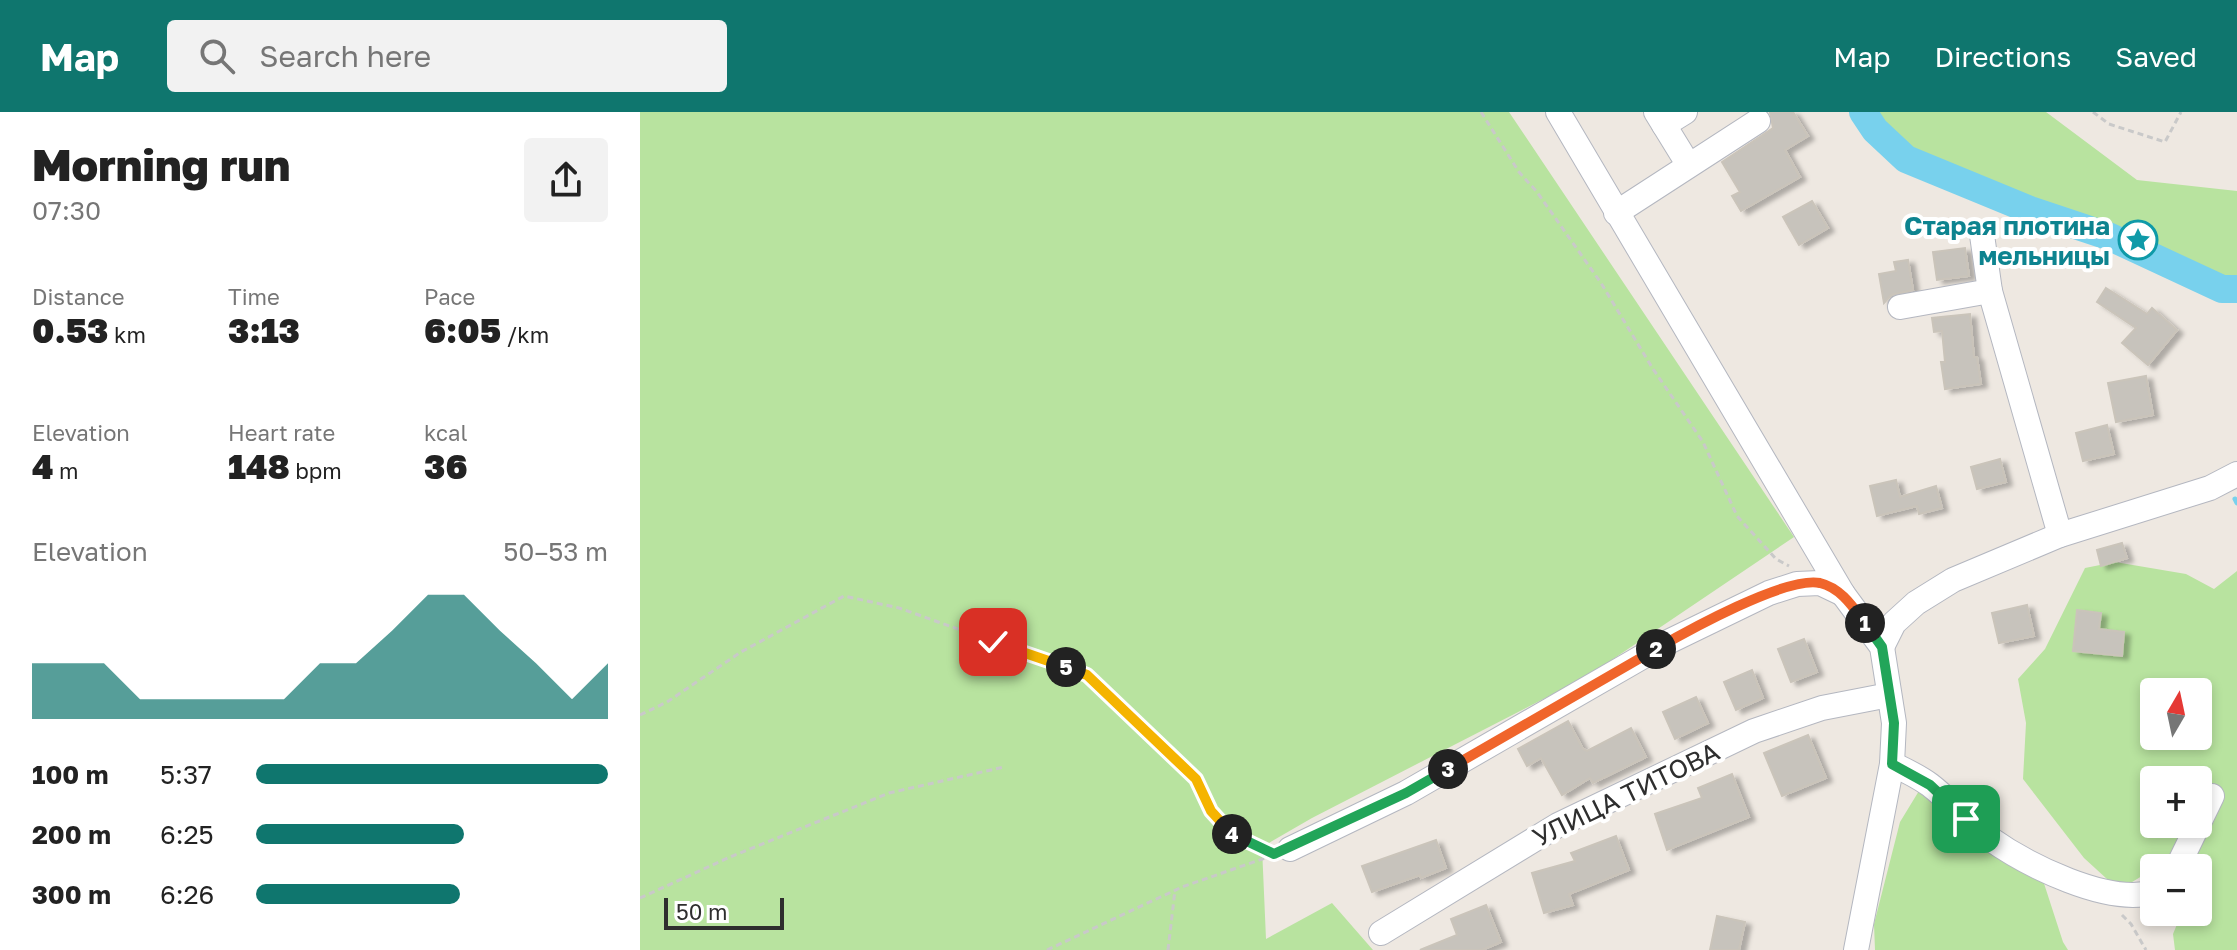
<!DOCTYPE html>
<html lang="en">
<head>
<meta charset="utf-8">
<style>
	body { margin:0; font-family:"Golos Text",sans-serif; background:#f2f2f2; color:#222; height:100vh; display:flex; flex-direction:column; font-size:30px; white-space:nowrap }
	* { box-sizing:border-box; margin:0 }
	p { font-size:26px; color:#767676 }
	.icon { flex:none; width:44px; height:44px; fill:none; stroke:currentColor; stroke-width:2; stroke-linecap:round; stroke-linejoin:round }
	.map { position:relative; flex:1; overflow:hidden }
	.panel { display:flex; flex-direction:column; background:#fff; width:640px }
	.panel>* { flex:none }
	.needle { width:52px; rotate:9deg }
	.fabs { position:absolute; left:1500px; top:566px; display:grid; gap:16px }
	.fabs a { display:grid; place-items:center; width:72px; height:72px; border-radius:8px; background:#fff; box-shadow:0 4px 12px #0003; font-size:40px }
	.scale { position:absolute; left:24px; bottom:20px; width:120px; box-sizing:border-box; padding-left:8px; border:4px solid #2e2e2e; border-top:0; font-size:22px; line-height:28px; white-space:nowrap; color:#2e2e2e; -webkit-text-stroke:6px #fff; paint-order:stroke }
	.pin { position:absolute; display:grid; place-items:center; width:68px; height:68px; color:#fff; margin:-34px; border-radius:16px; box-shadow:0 4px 12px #0006 }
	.km { position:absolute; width:40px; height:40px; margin:-20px; border-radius:50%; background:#222; color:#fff; font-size:22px; line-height:40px; text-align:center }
	.round { display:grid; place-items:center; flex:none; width:84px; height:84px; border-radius:8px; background:#f2f2f2 }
	.overview { display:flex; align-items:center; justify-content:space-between; height:136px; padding:0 32px }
	h1 { font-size:44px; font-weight:800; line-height:60px }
	.metrics { display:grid; grid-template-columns:repeat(3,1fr); gap:12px; height:136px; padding:8px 32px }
	.metrics div { display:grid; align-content:center }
	.metrics b { font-size:34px; font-weight:800 }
	.metrics small { font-size:22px; font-weight:400 }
	.metrics p { font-size:22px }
	.chart { height:224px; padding:16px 32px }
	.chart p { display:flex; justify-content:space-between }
	.chart svg { width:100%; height:144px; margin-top:8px; fill:#0f766e; opacity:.7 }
	ul { padding:0 32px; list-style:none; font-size:26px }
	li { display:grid; grid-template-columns:128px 96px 1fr; align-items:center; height:60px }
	li i { height:20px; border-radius:10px; background:#0f766e }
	header { display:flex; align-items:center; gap:48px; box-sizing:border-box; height:112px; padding:0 40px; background:#0f766e; color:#fff }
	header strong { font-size:38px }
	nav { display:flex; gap:44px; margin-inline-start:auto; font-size:28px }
	.search { width:560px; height:72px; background:#f2f2f2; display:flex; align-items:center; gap:20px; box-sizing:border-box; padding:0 28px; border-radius:8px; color:#767676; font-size:30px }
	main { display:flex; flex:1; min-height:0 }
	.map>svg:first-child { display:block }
	.green { fill:#b8e39f; fill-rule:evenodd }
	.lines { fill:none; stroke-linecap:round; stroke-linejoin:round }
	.stream { stroke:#78d1ed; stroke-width:5 }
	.river { stroke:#78d1ed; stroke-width:28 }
	.building { fill:#c7c3bc; stroke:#cac4ba; stroke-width:2; filter:url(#shadow) }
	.minor-casing { stroke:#b4b7c0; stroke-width:26 }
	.path { stroke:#c9c9c9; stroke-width:3; stroke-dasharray:6 4; stroke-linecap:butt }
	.minor { stroke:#fff; stroke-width:24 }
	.split-1-casing { stroke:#fff; stroke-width:16 }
	.split-2-casing { stroke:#fff; stroke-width:16 }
	.split-3-casing { stroke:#fff; stroke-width:16 }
	.split-4-casing { stroke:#fff; stroke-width:16 }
	.split-5-casing { stroke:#fff; stroke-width:16 }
	.split-6-casing { stroke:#fff; stroke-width:16 }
	.split-1 { stroke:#22a559; stroke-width:10 }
	.split-2 { stroke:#f0652b; stroke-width:10 }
	.split-3 { stroke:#f0652b; stroke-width:10 }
	.split-4 { stroke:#22a559; stroke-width:10 }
	.split-5 { stroke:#f5b400; stroke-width:10 }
	.split-6 { stroke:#f5b400; stroke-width:10 }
	.labels { text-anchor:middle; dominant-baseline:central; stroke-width:8; stroke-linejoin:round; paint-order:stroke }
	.culture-label { font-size:26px; font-weight:bold; fill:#0d838f; stroke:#fff; text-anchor:end }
	.street-label { font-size:26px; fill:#2e2e2e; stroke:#fff }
</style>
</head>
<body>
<header>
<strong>Map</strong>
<div class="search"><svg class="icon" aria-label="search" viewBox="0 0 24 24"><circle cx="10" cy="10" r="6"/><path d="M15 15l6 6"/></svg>Search here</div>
<nav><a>Map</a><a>Directions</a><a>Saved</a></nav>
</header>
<main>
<section class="panel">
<div class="overview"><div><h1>Morning run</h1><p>07:30</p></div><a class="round"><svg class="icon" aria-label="share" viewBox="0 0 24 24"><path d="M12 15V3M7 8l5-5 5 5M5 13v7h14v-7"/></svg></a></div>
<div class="metrics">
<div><p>Distance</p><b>0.53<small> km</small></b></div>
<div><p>Time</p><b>3:13</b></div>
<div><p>Pace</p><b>6:05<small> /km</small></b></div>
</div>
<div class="metrics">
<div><p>Elevation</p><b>4<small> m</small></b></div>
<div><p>Heart rate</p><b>148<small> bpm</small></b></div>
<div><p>kcal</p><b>36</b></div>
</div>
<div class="chart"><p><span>Elevation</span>50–53 m</p>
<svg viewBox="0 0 160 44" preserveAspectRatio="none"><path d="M0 44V27L10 27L20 27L30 38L40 38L50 38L60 38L70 38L80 27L90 27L100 17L110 6L120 6L130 17L140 27L150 38L160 27V44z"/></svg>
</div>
<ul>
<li><b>100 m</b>5:37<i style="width:100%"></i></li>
<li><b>200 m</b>6:25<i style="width:59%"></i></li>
<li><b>300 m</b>6:26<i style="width:58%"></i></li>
</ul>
</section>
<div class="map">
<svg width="1597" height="838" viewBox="0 0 1597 838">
	<defs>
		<filter id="shadow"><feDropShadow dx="6" dy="3.5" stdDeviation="2" flood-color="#0004"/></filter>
	</defs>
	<rect width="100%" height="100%" fill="#eee8e1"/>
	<g class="green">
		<path d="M 0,0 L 869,0 L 1154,425 L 948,564 L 672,706 L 622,735 L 626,827 L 692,791 L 733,838 L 0,838 Z"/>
		<path d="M 1223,0 L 1406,0 L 1497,68 L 1597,79 L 1597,177 L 1582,177 L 1468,124 L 1390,98 L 1266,47 L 1235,18 Z"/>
		<path d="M 1475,450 L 1546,462 L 1574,477 L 1597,459 L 1597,838 L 1535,838 L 1533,822 L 1542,800 L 1558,800 L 1558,756 L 1527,756 L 1520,753 L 1479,778 L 1444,746 L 1383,667 L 1386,611 L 1378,567 L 1405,537 L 1445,456 ZM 1514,580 L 1558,580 L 1558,624 L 1514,624 ZM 1514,668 L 1558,668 L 1558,712 L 1514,712 Z"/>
		<path d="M 1285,669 L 1329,691 L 1398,753 L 1423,830 L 1428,838 L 1235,838 L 1234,812 L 1260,710 Z"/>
	</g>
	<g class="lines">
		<path class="stream" d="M 1595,387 L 1597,391"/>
		<path class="river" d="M 1223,0 L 1235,18 L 1266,47 L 1390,98 L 1468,124 L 1582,177 L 1597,177"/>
	</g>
	<g class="building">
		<path d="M 1130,0 L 1153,0 L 1168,24 L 1145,38 L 1160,65 L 1101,99 L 1092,84 L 1100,80 L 1082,50 L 1133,16 Z"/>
		<path d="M 1172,89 L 1188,116 L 1159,133 L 1143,105 Z"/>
		<path d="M 1325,136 L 1329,164 L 1297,168 L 1293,140 Z"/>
		<path d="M 1268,148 L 1273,178 L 1251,183 L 1244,191 L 1239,162 L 1256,159 L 1254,150 Z"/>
		<path d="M 1466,176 L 1507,202 L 1512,196 L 1537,218 L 1508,253 L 1482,231 L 1496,216 L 1457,190 Z"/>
		<path d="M 1330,202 L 1334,245 L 1337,245 L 1341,272 L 1305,277 L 1301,250 L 1305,250 L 1302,219 L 1294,220 L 1292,206 Z"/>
		<path d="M 1506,264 L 1513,303 L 1476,310 L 1468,271 Z"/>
		<path d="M 1467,313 L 1474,342 L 1443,349 L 1436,321 Z"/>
		<path d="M 1360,347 L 1366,370 L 1337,377 L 1331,355 Z"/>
		<path d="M 1256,368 L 1260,385 L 1296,374 L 1302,396 L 1279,402 L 1277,394 L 1237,404 L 1230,374 Z"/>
		<path d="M 1482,431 L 1487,446 L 1461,454 L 1457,438 Z"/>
		<path d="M 1387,493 L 1394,524 L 1359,531 L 1352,501 Z"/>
		<path d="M 1437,498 L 1461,501 L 1459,517 L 1484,520 L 1482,544 L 1433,539 Z"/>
		<path d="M 1164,527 L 1177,560 L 1151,570 L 1138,537 Z"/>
		<path d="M 1112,558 L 1123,586 L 1096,598 L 1084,570 Z"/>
		<path d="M 1056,585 L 1068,611 L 1035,627 L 1023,600 Z"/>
		<path d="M 928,609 L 943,637 L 947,639 L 991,616 L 1006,645 L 953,671 L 950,666 L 922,683 L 901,646 L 887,654 L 878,637 Z"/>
		<path d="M 1168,623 L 1186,666 L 1142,684 L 1124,641 Z"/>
		<path d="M 1092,662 L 1109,705 L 1027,738 L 1015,702 L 1062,686 L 1058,676 Z"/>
		<path d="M 976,724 L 989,758 L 929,782 L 933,793 L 904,801 L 892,761 L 935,749 L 931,741 Z"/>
		<path d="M 796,728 L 806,756 L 781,766 L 780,763 L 732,780 L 722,754 Z"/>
		<path d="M 846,793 L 861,830 L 842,838 L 780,838 L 817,823 L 811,807 Z"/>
		<path d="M 1077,804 L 1105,810 L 1099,838 L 1070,838 Z"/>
	</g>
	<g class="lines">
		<defs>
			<g id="minor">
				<path d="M 918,0 L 1203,482 L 1242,535 L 1254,611 L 1252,652 L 1216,838"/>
				<path d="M 1016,0 L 1048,52"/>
				<path d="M 1024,13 L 1045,0"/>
				<path d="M 976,101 L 1118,9"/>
				<path d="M 1342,123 L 1350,179 L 1420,423"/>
				<path d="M 1260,195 L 1350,179"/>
				<path d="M 1242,535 L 1254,511 L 1276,491 L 1313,468 L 1420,423 L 1570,376 L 1597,362"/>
				<path d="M 1252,652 C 1265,658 1278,664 1290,673 C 1311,689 1328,710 1349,726 C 1387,753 1468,794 1514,780"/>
				<path d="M 650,737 L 766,681 L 1028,530 L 1129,481 L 1157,472 L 1180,471 L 1203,482"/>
				<path d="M 1537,756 L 1572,684"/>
				<path d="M 741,821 L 918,713 L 1114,619 L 1182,596 L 1249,583"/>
			</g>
		</defs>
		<use href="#minor" class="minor-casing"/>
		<g class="path">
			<path d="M 841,0 L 879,60 L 897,80 L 961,171 L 1013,257 L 1063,330 L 1097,404 L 1136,447 L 1149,454"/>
			<path d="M 1453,0 L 1469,12 L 1525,30 L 1541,0"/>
			<path d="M 0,603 L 27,590 L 101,540 L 204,484 L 259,496 L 447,563 L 556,667 L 571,699 L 594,724 L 631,741"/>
			<path d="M 0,786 L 90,745 L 249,681 L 364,655"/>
			<path d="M 1482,803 L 1491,812 L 1506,838"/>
			<path d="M 407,838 L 542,775 L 631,744"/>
			<path d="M 528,838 L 535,778"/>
		</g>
		<use href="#minor" class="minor"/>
	</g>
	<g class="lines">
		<defs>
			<path id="split-1" d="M 1225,511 L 1242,535 L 1254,611 L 1252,652 L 1290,673 L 1326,707"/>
			<path id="split-2" d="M 1016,537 C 1047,519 1146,464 1180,471 C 1201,476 1213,495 1225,511"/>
			<path id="split-3" d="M 808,657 L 1016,537"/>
			<path id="split-4" d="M 592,722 L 634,742 L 766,681 L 808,657"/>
			<path id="split-5" d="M 426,555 L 447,563 L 556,667 L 571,699 L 592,722"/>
			<path id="split-6" d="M 353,530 L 426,555"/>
		</defs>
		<use href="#split-1" class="split-1-casing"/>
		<use href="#split-2" class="split-2-casing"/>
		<use href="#split-3" class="split-3-casing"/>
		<use href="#split-4" class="split-4-casing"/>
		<use href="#split-5" class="split-5-casing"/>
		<use href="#split-6" class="split-6-casing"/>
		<use href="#split-1" class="split-1"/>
		<use href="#split-2" class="split-2"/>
		<use href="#split-3" class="split-3"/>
		<use href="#split-4" class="split-4"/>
		<use href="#split-5" class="split-5"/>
		<use href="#split-6" class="split-6"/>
	</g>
	<defs>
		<symbol id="sight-ring" viewBox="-11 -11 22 22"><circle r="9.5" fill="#fff" stroke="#0f9aa8" stroke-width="1.5"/><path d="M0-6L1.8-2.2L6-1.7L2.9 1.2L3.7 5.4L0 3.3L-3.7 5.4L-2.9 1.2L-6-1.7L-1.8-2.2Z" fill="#0f9aa8"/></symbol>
	</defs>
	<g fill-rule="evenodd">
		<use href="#sight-ring" x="1476" y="106" width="44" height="44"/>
	</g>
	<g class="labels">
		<g class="culture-label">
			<text x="1470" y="113">Старая плотина<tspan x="1470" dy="30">мельницы</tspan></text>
		</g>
		<g class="street-label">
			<text transform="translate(986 682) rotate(-26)">УЛИЦА ТИТОВА</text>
		</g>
	</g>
</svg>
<div class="fabs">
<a><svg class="needle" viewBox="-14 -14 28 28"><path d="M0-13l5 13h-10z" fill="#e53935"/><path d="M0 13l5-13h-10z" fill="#767676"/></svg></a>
<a>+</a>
<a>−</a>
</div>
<div class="scale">50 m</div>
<div class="pin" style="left:1326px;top:707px;background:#1e9e55"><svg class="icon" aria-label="arrive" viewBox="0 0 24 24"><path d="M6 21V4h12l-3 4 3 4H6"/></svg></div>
<div class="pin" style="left:353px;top:530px;background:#d93025"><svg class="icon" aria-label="check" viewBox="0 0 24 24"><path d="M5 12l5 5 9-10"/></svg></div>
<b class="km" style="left:1225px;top:511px">1</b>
<b class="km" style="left:1016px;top:537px">2</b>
<b class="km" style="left:808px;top:657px">3</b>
<b class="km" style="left:592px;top:722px">4</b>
<b class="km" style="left:426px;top:555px">5</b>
</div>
</main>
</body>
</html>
